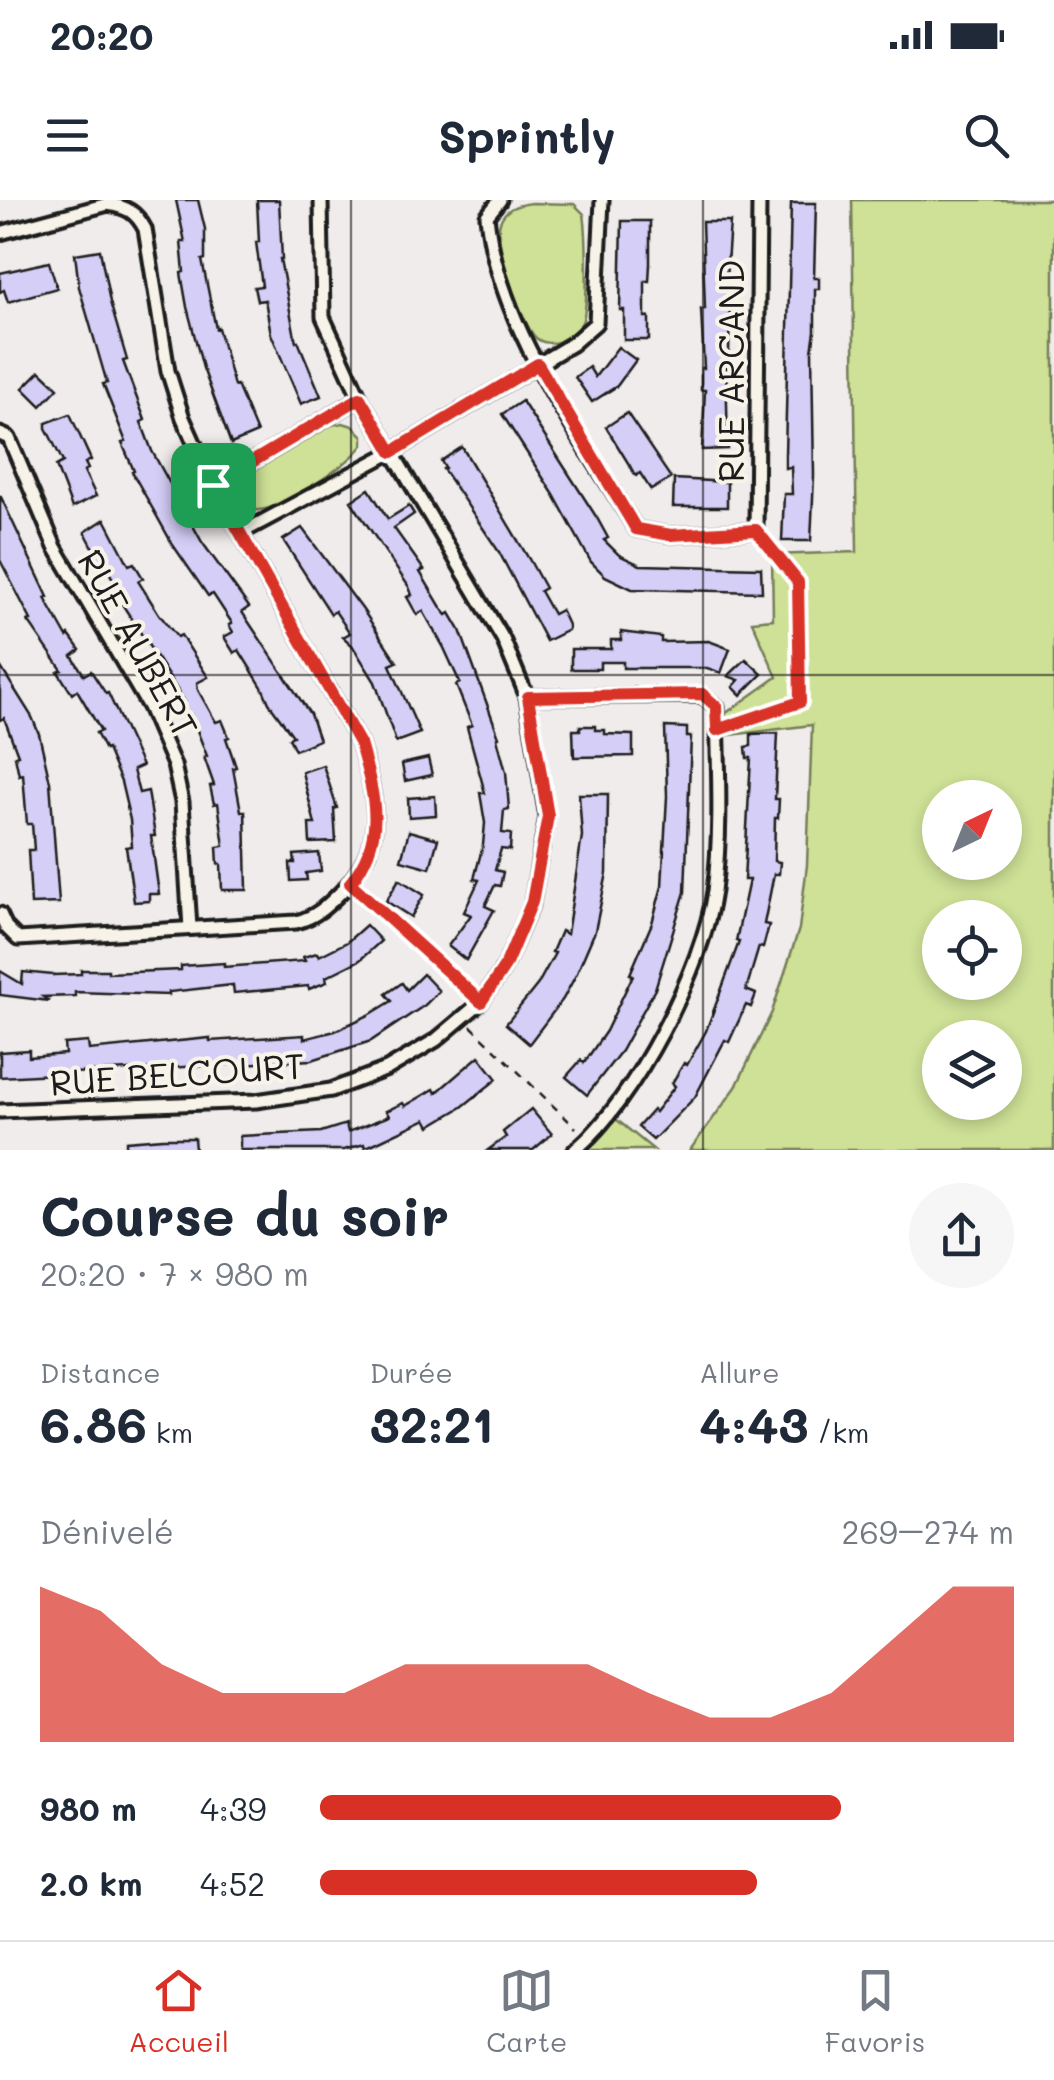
<!DOCTYPE html>
<html lang="fr">
<head>
<meta charset="utf-8">
<style>
	body { margin:0; font-family:Mali,sans-serif; background:#f6f6f7; color:#1f2937; height:100vh; display:flex; flex-direction:column; font-size:38px; white-space:nowrap }
	* { box-sizing:border-box; margin:0 }
	p { font-size:32px; color:#747a83 }
	.icon { flex:none; width:55px; height:55px; fill:none; stroke:currentColor; stroke-width:2; stroke-linecap:round; stroke-linejoin:round }
	.map { position:relative; height:950px; overflow:hidden }
	.sheet { display:flex; flex-direction:column; background:#fff; flex:1 }
	.sheet>* { flex:none }
	.needle { width:65px; rotate:43deg }
	.controls { position:absolute; left:922px; top:580px; display:grid; gap:20px }
	.controls a { display:grid; place-items:center; width:100px; height:100px; border-radius:50%; background:#fff; box-shadow:0 5px 15px #0003; font-size:50px }
	.pin { position:absolute; display:grid; place-items:center; width:85px; height:85px; color:#fff; margin:-42px; border-radius:20px; box-shadow:0 5px 15px #0006 }
	.round { display:grid; place-items:center; flex:none; width:105px; height:105px; border-radius:52px; background:#f6f6f7 }
	.summary { display:flex; align-items:center; justify-content:space-between; height:170px; padding:0 40px }
	h1 { font-size:55px; font-weight:700; line-height:75px }
	.stats { display:grid; grid-template-columns:repeat(3,1fr); gap:15px; height:170px; padding:10px 40px }
	.stats div { display:grid; align-content:center }
	.stats b { font-size:50px; font-weight:700 }
	.stats small { font-size:28px; font-weight:400 }
	.stats p { font-size:28px }
	.chart { height:280px; padding:20px 40px }
	.chart p { display:flex; justify-content:space-between }
	.chart svg { width:100%; height:180px; margin-top:10px; fill:#d93025; opacity:.7 }
	ul { padding:0 40px; list-style:none; font-size:32px }
	li { display:grid; grid-template-columns:160px 120px 1fr; align-items:center; height:75px }
	li i { height:25px; border-radius:12px; background:#d93025 }
	.status { display:flex; justify-content:space-between; align-items:center; height:70px; padding:0 50px; background:#fff; direction:ltr }
	.status svg { height:28px; fill:currentColor }
	header { display:flex; justify-content:space-between; align-items:center; height:130px; padding:0 40px; background:#fff; font-size:45px; font-weight:700 }
	.menu { display:flex; justify-content:space-around; align-items:center; height:140px; border-top:2px solid #e0e1e3; background:#fff; font-size:28px; color:#747a83 }
	.menu a { display:grid; justify-items:center; gap:5px }
	.menu .active { color:#d93025 }
	.map>svg:first-child { display:block }
	.green { fill:#cee196; stroke:#757e59; stroke-width:2.5; fill-rule:evenodd }
	.building { fill:#d5cff8; stroke:#1c1c1c; stroke-width:2.5 }
	.lines { fill:none; stroke-linecap:round; stroke-linejoin:round }
	.street-casing { stroke:#1c1c1c; stroke-width:19 }
	.path { stroke:#1c1c1c; stroke-width:2.5; stroke-dasharray:8 8; stroke-linecap:butt }
	.street { stroke:#f7f3e8; stroke-width:11 }
	.route-casing { stroke:#fff; stroke-width:20 }
	.route { stroke:#d93025; stroke-width:12 }
	.grid { fill:none; stroke:#1c1c1c; stroke-width:2.5; stroke-opacity:0.55 }
	.labels { text-anchor:middle; dominant-baseline:central; stroke-width:8; stroke-linejoin:round; paint-order:stroke }
	.street-label { font-size:35px; fill:#1c1c1c; stroke:#f7f3e8 }
</style>
</head>
<body>
<div class="status"><b>20:20</b><svg viewBox="0 0 49 12"><path d="M0 12V9h3v3zM5 12V6h3v6zM10 12V3h3v9zM15 12V0h3v12zM26 1h20v11H26zM47 4h2v5h-2z"/></svg></div>
<header><svg class="icon" aria-label="menu" viewBox="0 0 24 24"><path d="M4 6h16M4 12h16M4 18h16"/></svg>Sprintly<svg class="icon" aria-label="search" viewBox="0 0 24 24"><circle cx="10" cy="10" r="6"/><path d="M15 15l6 6"/></svg></header>
<div class="map">
<svg width="1054" height="950" viewBox="0 0 1054 950">
	<rect width="100%" height="100%" fill="#f0eceb"/>
	<filter id="ink" filterUnits="userSpaceOnUse"><feTurbulence type="fractalNoise" baseFrequency=".01" numOctaves="2"/><feDisplacementMap in="SourceGraphic" scale="20" xChannelSelector="R" yChannelSelector="G"/><feConvolveMatrix kernelMatrix="1 2 1 2 8 2 1 2 1" color-interpolation-filters="sRGB"/></filter>
	<g filter="url(#ink)">
		<g class="green">
			<path d="M 852,0 L 1054,0 L 1054,950 L 690,950 L 736,887 L 772,812 L 799,729 L 807,665 L 812,525 L 722,536 L 722,516 L 777,477 L 752,421 L 773,419 L 772,355 L 857,352 ZM 940,598 L 1005,598 L 1005,662 L 940,662 ZM 940,718 L 1005,718 L 1005,782 L 940,782 ZM 940,838 L 1005,838 L 1005,902 L 940,902 Z"/>
			<path d="M 531,3 L 574,4 L 584,14 C 587,34 589,107 582,122 C 578,130 566,138 558,142 C 551,144 542,143 536,138 C 521,123 493,41 500,22 C 505,8 517,5 531,3 Z"/>
			<path d="M 343,223 L 353,226 L 363,236 L 363,245 C 348,265 284,308 259,310 C 250,311 244,308 237,302 L 235,293 L 244,277 L 332,225 Z"/>
			<path d="M 611,915 L 654,950 L 575,950 Z"/>
		</g>
		<g class="building">
			<path d="M 176,0 L 198,0 L 205,29 L 205,59 L 202,60 L 216,129 L 218,128 L 234,186 L 237,185 L 257,233 L 231,244 L 203,168 L 187,107 L 181,73 L 184,72 L 181,42 L 185,42 Z"/>
			<path d="M 257,0 L 279,0 L 282,59 L 280,59 L 296,142 L 298,141 L 321,196 L 301,204 L 271,134 L 265,100 L 257,101 L 254,87 L 262,86 L 256,42 L 259,42 Z"/>
			<path d="M 791,3 L 816,3 L 814,78 L 819,78 L 819,89 L 815,89 L 815,131 L 812,151 L 814,276 L 811,341 L 782,341 L 784,294 L 792,294 L 791,267 L 785,268 L 785,255 Z"/>
			<path d="M 622,21 L 650,21 L 650,64 L 649,81 L 645,81 L 645,117 L 649,117 L 649,140 L 624,140 L 624,110 L 620,110 Z"/>
			<path d="M 702,22 L 730,22 L 726,79 L 730,79 L 729,161 L 726,161 L 728,249 L 702,250 L 705,190 L 701,190 L 701,168 L 704,168 L 701,109 L 705,109 Z"/>
			<path d="M 100,50 L 110,102 L 127,160 L 123,161 L 145,220 L 141,222 L 152,251 L 202,342 L 249,407 L 242,412 L 310,514 L 319,540 L 295,550 L 289,538 L 293,536 L 269,503 L 262,487 L 239,450 L 234,453 L 224,437 L 233,432 L 229,425 L 232,423 L 213,394 L 208,396 L 173,345 L 132,272 L 134,271 L 122,243 L 126,242 L 103,184 L 107,183 L 79,87 L 75,54 Z"/>
			<path d="M 49,62 L 57,88 L 8,102 L 4,90 L 0,92 L 0,73 Z"/>
			<path d="M 618,147 L 636,160 L 617,186 L 592,202 L 575,177 L 589,167 L 595,177 Z"/>
			<path d="M 40,171 L 58,188 L 41,206 L 23,188 Z"/>
			<path d="M 522,201 L 597,318 L 608,338 L 604,340 L 619,355 L 640,365 L 761,368 L 762,392 L 632,389 L 605,376 L 591,362 L 554,295 L 502,214 Z"/>
			<path d="M 627,213 L 671,278 L 651,290 L 640,273 L 636,276 L 606,227 Z"/>
			<path d="M 70,214 L 91,260 L 85,263 L 88,269 L 84,271 L 96,296 L 72,308 L 56,266 L 63,262 L 46,228 L 46,223 Z"/>
			<path d="M 462,247 L 529,359 L 545,388 L 540,391 L 553,414 L 561,410 L 568,425 L 568,430 L 546,441 L 499,352 L 443,269 L 445,268 L 441,261 Z"/>
			<path d="M 674,279 L 727,282 L 727,307 L 673,307 Z"/>
			<path d="M 369,289 L 388,319 L 409,306 L 414,314 L 394,328 L 424,370 L 420,372 L 442,409 L 447,415 L 450,413 L 460,430 L 499,537 L 497,538 L 506,572 L 509,609 L 504,610 L 502,633 L 511,634 L 510,650 L 501,649 L 495,670 L 503,672 L 500,686 L 495,685 L 485,706 L 494,710 L 466,760 L 448,746 L 471,715 L 464,712 L 479,680 L 474,679 L 483,645 L 485,623 L 480,593 L 485,593 L 467,527 L 472,525 L 456,485 L 460,483 L 444,448 L 423,411 L 417,415 L 407,397 L 412,395 L 409,387 L 351,301 Z"/>
			<path d="M 0,295 L 48,397 L 45,398 L 67,437 L 69,435 L 80,450 L 72,456 L 84,475 L 91,471 L 106,494 L 108,493 L 142,566 L 133,570 L 139,593 L 148,591 L 155,636 L 151,636 L 159,694 L 149,694 L 149,701 L 134,702 L 126,647 L 132,646 L 130,620 L 121,582 L 107,549 L 105,550 L 96,533 L 101,531 L 77,490 L 72,494 L 58,472 L 62,470 L 28,421 L 31,420 L 0,360 Z"/>
			<path d="M 105,319 L 129,365 L 134,363 L 143,378 L 138,381 L 159,414 L 177,437 L 181,435 L 208,477 L 197,483 L 198,490 L 216,522 L 222,520 L 229,537 L 226,538 L 236,567 L 233,568 L 241,611 L 245,611 L 247,690 L 222,690 L 221,664 L 218,664 L 217,647 L 224,646 L 218,603 L 214,604 L 210,586 L 214,585 L 204,557 L 207,556 L 191,515 L 188,516 L 181,504 L 185,502 L 122,404 L 126,401 L 103,362 L 99,364 L 92,353 L 95,351 L 85,332 Z"/>
			<path d="M 302,328 L 363,410 L 397,462 L 390,465 L 420,533 L 396,542 L 375,482 L 352,445 L 343,437 L 350,433 L 335,411 L 331,414 L 283,340 Z"/>
			<path d="M 621,432 L 661,437 L 661,442 L 709,441 L 730,449 L 721,473 L 707,468 L 623,468 L 623,462 L 600,462 L 600,469 L 571,469 L 571,449 L 611,449 L 611,440 L 621,440 Z"/>
			<path d="M 746,459 L 762,474 L 741,495 L 733,487 L 739,480 L 728,476 Z"/>
			<path d="M 0,466 L 32,517 L 39,534 L 50,582 L 59,703 L 31,704 L 28,650 L 34,650 L 32,624 L 27,624 L 23,574 L 19,575 L 15,556 L 18,555 L 4,518 L 0,520 Z"/>
			<path d="M 580,526 L 595,526 L 595,530 L 605,530 L 605,534 L 633,535 L 633,556 L 574,557 L 573,530 L 580,530 Z"/>
			<path d="M 665,527 L 687,528 L 687,537 L 691,537 L 685,692 L 655,789 L 621,851 L 587,895 L 566,877 L 581,860 L 584,863 L 606,831 L 633,775 L 630,774 L 652,723 L 662,686 L 667,596 Z"/>
			<path d="M 778,533 L 775,599 L 779,599 L 778,618 L 775,618 L 774,661 L 780,662 L 779,674 L 774,674 L 764,724 L 769,725 L 763,748 L 759,747 L 746,790 L 756,794 L 751,807 L 746,805 L 729,842 L 725,840 L 695,897 L 653,940 L 638,927 L 653,910 L 655,912 L 675,886 L 672,883 L 684,863 L 687,865 L 706,831 L 739,742 L 736,741 L 749,680 L 744,680 L 751,558 L 747,558 L 746,547 L 751,546 L 751,534 Z"/>
			<path d="M 428,558 L 432,575 L 405,581 L 402,564 Z"/>
			<path d="M 323,565 L 337,608 L 334,609 L 336,642 L 310,643 L 309,624 L 315,624 L 302,572 Z"/>
			<path d="M 579,594 L 608,594 L 607,673 L 595,731 L 577,773 L 563,799 L 529,844 L 506,824 L 538,784 L 555,753 L 552,752 L 561,731 L 567,734 L 582,636 Z"/>
			<path d="M 435,596 L 436,615 L 409,617 L 408,598 Z"/>
			<path d="M 409,631 L 438,639 L 430,668 L 401,660 Z"/>
			<path d="M 319,653 L 321,671 L 306,673 L 307,680 L 291,681 L 290,663 L 295,663 L 294,655 Z"/>
			<path d="M 399,679 L 424,695 L 411,717 L 386,701 Z"/>
			<path d="M 366,725 L 381,741 L 360,760 L 326,777 L 327,782 L 309,789 L 308,786 L 234,793 L 233,785 L 169,792 L 169,795 L 75,792 L 75,796 L 43,797 L 49,801 L 0,795 L 0,771 L 22,784 L 23,772 L 53,775 L 81,774 L 81,770 L 108,770 L 108,773 L 181,770 L 181,766 L 224,763 L 224,767 L 305,761 L 303,757 L 317,753 L 319,756 L 347,742 Z"/>
			<path d="M 423,774 L 439,791 L 425,805 L 371,841 L 312,860 L 0,877 L 0,852 L 29,850 L 29,857 L 65,854 L 64,844 L 88,842 L 89,850 L 210,838 L 210,841 L 304,835 L 304,839 L 335,831 L 369,815 L 392,801 L 386,794 L 402,783 L 407,790 Z"/>
			<path d="M 479,856 L 497,879 L 462,907 L 430,926 L 426,919 L 371,945 L 365,947 L 364,944 L 344,950 L 240,950 L 240,936 L 321,932 L 346,924 L 348,932 L 389,916 L 386,911 L 403,903 L 405,906 L 434,889 L 436,893 Z"/>
			<path d="M 531,909 L 552,934 L 533,950 L 488,950 L 506,937 L 503,932 Z"/>
			<path d="M 163,938 L 194,938 L 195,950 L 126,950 L 126,941 Z"/>
		</g>
		<g class="lines">
			<defs>
				<g id="street">
					<path d="M 500,0 L 487,16 C 498,127 580,235 636,329 L 671,335 L 756,330 L 759,0"/>
					<path d="M 0,33 L 108,4 C 127,7 136,12 145,29 L 168,171 L 183,218 L 213,285 L 360,544 C 377,603 388,644 341,692 C 327,706 316,717 296,722 L 18,739 L 6,727 L 0,714"/>
					<path d="M 0,234 L 9,238 L 55,347 L 149,507 L 174,565 L 182,602 L 190,728"/>
					<path d="M 213,285 L 360,198"/>
					<path d="M 241,333 L 392,252 L 572,144 L 596,123 L 602,0"/>
					<path d="M 527,497 L 702,495 L 717,507 C 718,567 722,630 714,691 C 704,766 634,902 575,950"/>
					<path d="M 0,911 L 256,901 L 331,890 L 387,869 L 436,840 L 481,802 L 505,766 L 532,703 L 547,617 L 527,497 L 503,439 L 360,198 L 323,117 L 321,0"/>
				</g>
			</defs>
			<use href="#street" class="street-casing"/>
			<g class="path">
				<path d="M 732,525 L 800,503 L 798,382 L 764,339"/>
				<path d="M 358,691 L 471,793"/>
				<path d="M 471,826 L 576,928"/>
			</g>
			<use href="#street" class="street"/>
		</g>
	</g>
	<g class="lines" filter="url(#ink)">
		<defs>
			<path id="route" d="M 538,164 L 636,329 L 671,335 L 756,330 L 798,382 L 800,502 L 717,530 L 716,506 L 702,494 L 528,497 L 548,616 L 532,702 L 505,766 L 481,802 L 350,683 C 387,638 375,597 360,544 L 213,285 L 360,198 L 392,252 Z"/>
		</defs>
		<use href="#route" class="route-casing"/>
		<use href="#route" class="route"/>
	</g>
	<path class="grid" d="M 351,0 L 351,950M 703,0 L 703,950M 0,475 L 1054,475"/>
	<g class="labels">
		<g class="street-label">
			<text transform="translate(730 171) rotate(-90)">RUE ARCAND</text>
			<text transform="translate(139 443) rotate(61)">RUE AUBERT</text>
			<text transform="translate(177 873) rotate(-4)">RUE BELCOURT</text>
		</g>
	</g>
</svg>
<div class="controls">
<a><svg class="needle" viewBox="-14 -14 28 28"><path d="M0-13l5 13h-10z" fill="#e53935"/><path d="M0 13l5-13h-10z" fill="#747a83"/></svg></a>
<a><svg class="icon" aria-label="locate" viewBox="0 0 24 24"><circle cx="12" cy="12" r="6"/><path d="M12 2v4M12 18v4M2 12h4M18 12h4"/></svg></a>
<a><svg class="icon" aria-label="layers" viewBox="0 0 24 24"><path d="M12 4l9 5-9 5-9-5zM3 14l9 5 9-5"/></svg></a>
</div>
<div class="pin" style="left:213px;top:285px;background:#1e9e55"><svg class="icon" aria-label="arrive" viewBox="0 0 24 24"><path d="M6 21V4h12l-3 4 3 4H6"/></svg></div>
</div>
<section class="sheet">
<div class="summary"><div><h1>Course du soir</h1><p>20:20 · 7 × 980 m</p></div><a class="round"><svg class="icon" aria-label="share" viewBox="0 0 24 24"><path d="M12 15V3M7 8l5-5 5 5M5 13v7h14v-7"/></svg></a></div>
<div class="stats">
<div><p>Distance</p><b>6.86<small> km</small></b></div>
<div><p>Durée</p><b>32:21</b></div>
<div><p>Allure</p><b>4:43<small> /km</small></b></div>
</div>
<div class="chart"><p><span>Dénivelé</span>269–274 m</p>
<svg viewBox="0 0 160 44" preserveAspectRatio="none"><path d="M0 44V6L10 12L20 25L30 32L40 32L50 32L60 25L70 25L80 25L90 25L100 32L110 38L120 38L130 32L140 19L150 6L160 6V44z"/></svg>
</div>
<ul>
<li><b>980 m</b>4:39<i style="width:75%"></i></li>
<li><b>2.0 km</b>4:52<i style="width:63%"></i></li>
</ul>
</section>
<nav class="menu">
<a class="active"><svg class="icon" aria-label="home" viewBox="0 0 24 24"><path d="M3 11l9-7 9 7M6 9v11h12V9"/></svg>Accueil</a>
<a><svg class="icon" aria-label="map" viewBox="0 0 24 24"><path d="M3 6l6-2 6 2 6-2v14l-6 2-6-2-6 2zM9 4v14M15 6v14"/></svg>Carte</a>
<a><svg class="icon" aria-label="saved" viewBox="0 0 24 24"><path d="M7 4h10v16l-5-4-5 4z"/></svg>Favoris</a>
</nav>
</body>
</html>
